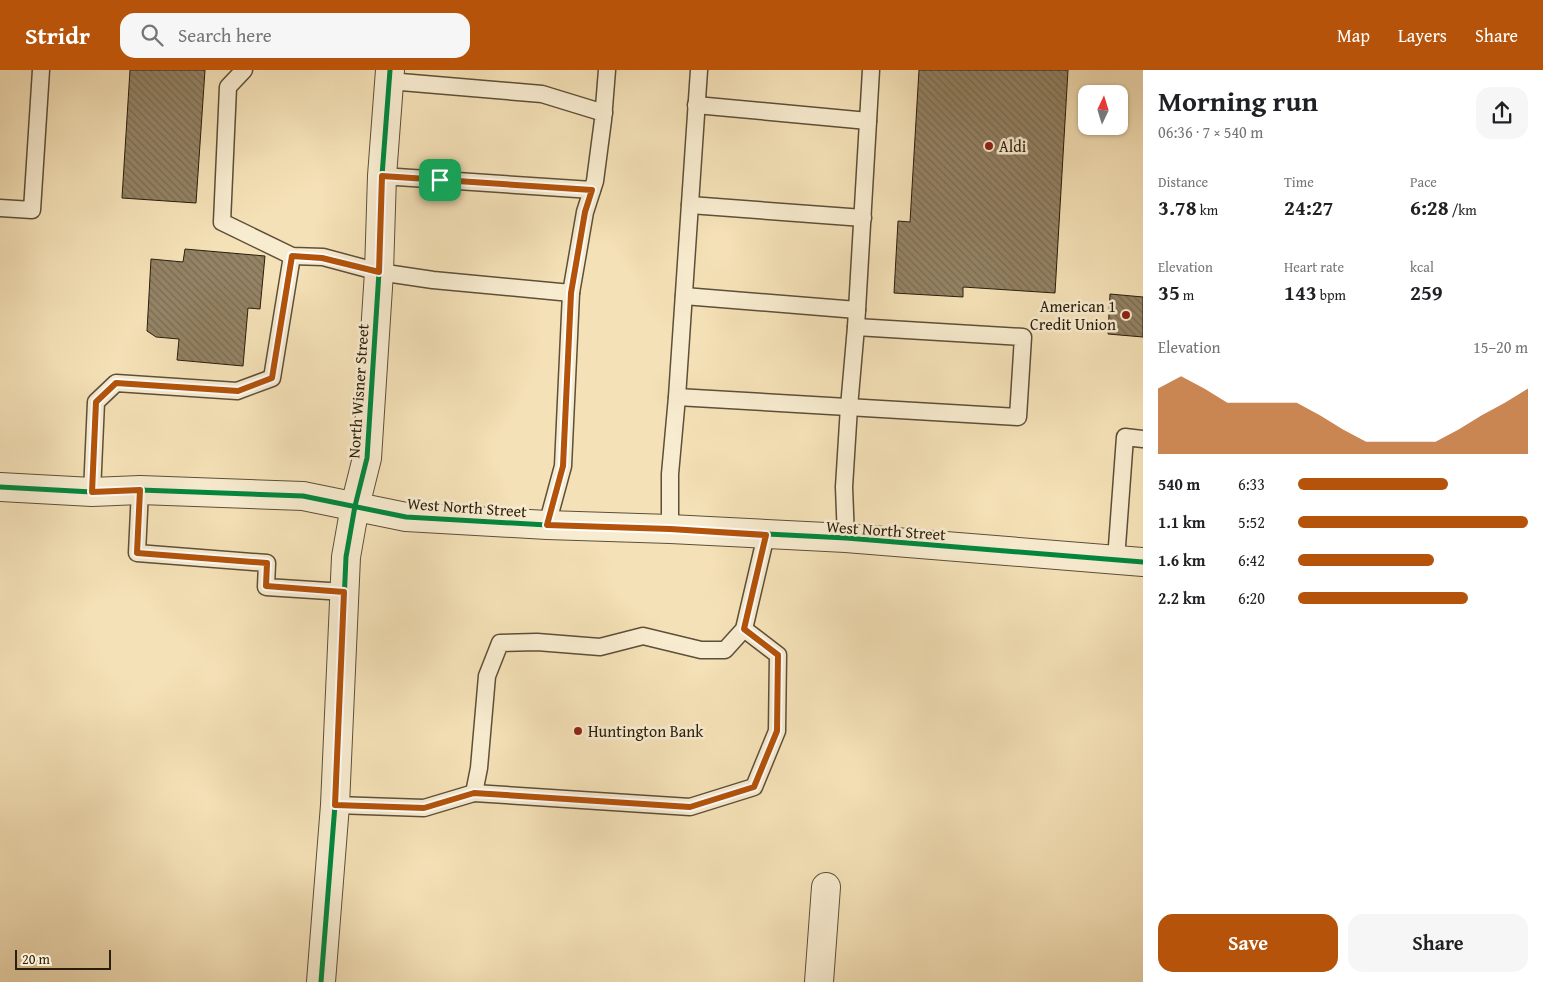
<!DOCTYPE html>
<html lang="en">
<head>
<meta charset="utf-8">
<style>
	body { margin:0; font-family:"Gentium Book Plus",serif; background:#f6f6f6; color:#202124; height:100vh; display:flex; flex-direction:column; font-size:19px; white-space:nowrap }
	* { box-sizing:border-box; margin:0 }
	p { font-size:16px; color:#757577 }
	.icon { flex:none; width:28px; height:28px; fill:none; stroke:currentColor; stroke-width:2; stroke-linecap:round; stroke-linejoin:round }
	.map { position:relative; flex:1; overflow:hidden }
	.panel { display:flex; flex-direction:column; background:#fff; width:400px }
	.panel>* { flex:none }
	.needle { width:32px; rotate:4deg }
	.buttons { position:absolute; left:1078px; top:15px; display:grid; gap:10px }
	.buttons a { display:grid; place-items:center; width:50px; height:50px; border-radius:10px; background:#fff; box-shadow:0 1px 4px #0004; font-size:25px }
	.scale { position:absolute; left:15px; bottom:12px; width:96px; box-sizing:border-box; padding-left:5px; border:2px solid #2a1e0d; border-top:0; font-size:14px; line-height:18px; white-space:nowrap; color:#2a1e0d; -webkit-text-stroke:4px #f8ecd0; paint-order:stroke }
	.pin { position:absolute; display:grid; place-items:center; width:42px; height:42px; color:#fff; margin:-21px; border-radius:10px; box-shadow:0 2px 8px #0006 }
	.round { display:grid; place-items:center; flex:none; width:52px; height:52px; border-radius:15px; background:#f6f6f6 }
	.overview { display:flex; align-items:center; justify-content:space-between; height:85px; padding:0 15px }
	h1 { font-size:28px; font-weight:600; line-height:38px }
	.stats { display:grid; grid-template-columns:repeat(3,1fr); gap:8px; height:85px; padding:5px 15px }
	.stats div { display:grid; align-content:center }
	.stats b { font-size:21px; font-weight:600 }
	.stats small { font-size:14px; font-weight:400 }
	.stats p { font-size:14px }
	.chart { height:140px; padding:10px 15px }
	.chart p { display:flex; justify-content:space-between }
	.chart svg { width:100%; height:90px; margin-top:5px; fill:#b45309; opacity:.7 }
	.button { display:flex; gap:10px; margin-top:auto; padding:10px 15px }
	.button a { flex:1; height:58px; border-radius:15px; background:#b45309; color:#fff; font-size:20px; font-weight:600; line-height:58px; text-align:center }
	.button a+a { background:#f6f6f6; color:#202124 }
	ul { padding:0 15px; list-style:none; font-size:16px }
	li { display:grid; grid-template-columns:80px 60px 1fr; align-items:center; height:38px }
	li i { height:12px; border-radius:6px; background:#b45309 }
	header { display:flex; align-items:center; gap:30px; box-sizing:border-box; height:70px; padding:0 25px; background:#b45309; color:#fff }
	header strong { font-size:24px }
	nav { display:flex; gap:28px; margin-inline-start:auto; font-size:18px }
	.search { width:350px; height:45px; background:#f6f6f6; display:flex; align-items:center; gap:12px; box-sizing:border-box; padding:0 18px; border-radius:15px; color:#757577; font-size:19px }
	main { display:flex; flex:1; min-height:0 }
	.map>svg:first-child { display:block }
	.building { fill:url(#building-back-hatch); stroke:#2a1e0d }
	.lines { fill:none; stroke-linecap:round; stroke-linejoin:round }
	.service-casing { stroke:#5d4f38; stroke-width:19 }
	.minor-casing { stroke:#5d4f38; stroke-width:30 }
	.tertiary-casing { stroke:#5d4f38; stroke-width:30 }
	.service { stroke:#f8ecd0; stroke-width:16 }
	.minor { stroke:#f8ecd0; stroke-width:28 }
	.tertiary { stroke:#f8ecd0; stroke-width:28 }
	.cycleway-casing { stroke:#f8ecd0; stroke-width:8 }
	.cycleway { stroke:#00873e; stroke-width:5 }
	.route-casing { stroke:#fff; stroke-width:10 }
	.route { stroke:#b45309; stroke-width:6 }
	.poi-dot { fill:#8f2418; stroke:#f8ecd0; stroke-width:2 }
	.labels { text-anchor:middle; dominant-baseline:central; stroke-width:5; stroke-linejoin:round; paint-order:stroke }
	.poi-label { font-size:16px; fill:#2a1e0d; stroke:#f8ecd0; text-anchor:start }
	.street-label { font-size:16px; fill:#2a1e0d; stroke:#f8ecd0 }
</style>
</head>
<body>
<header>
<strong>Stridr</strong>
<div class="search"><svg class="icon" aria-label="search" viewBox="0 0 24 24"><circle cx="10" cy="10" r="6"/><path d="M15 15l6 6"/></svg>Search here</div>
<nav><a>Map</a><a>Layers</a><a>Share</a></nav>
</header>
<main>
<div class="map">
<svg width="1143" height="912" viewBox="0 0 1143 912">
	<defs>
		<pattern id="building-back-hatch" width="6" height="6" patternUnits="userSpaceOnUse" patternTransform="scale(1.25)"><rect width="6" height="6" fill="#948365"/><path d="M-1 5l2 2M0 0l6 6M5-1l2 2" fill="none" stroke="#796b52"/></pattern>
	</defs>
	<rect width="100%" height="100%" fill="#f5e1b7"/>
	<filter id="stains"><feTurbulence type="fractalNoise" baseFrequency=".004" numOctaves="4"/><feColorMatrix values="0 0 0 0 .2 0 0 0 0 .09 0 0 0 0 .02 0 0 0 .5 -.17"/></filter>
	<radialGradient id="worn" r=".72"><stop offset=".6" stop-color="#630" stop-opacity="0"/><stop offset="1" stop-color="#630" stop-opacity=".3"/></radialGradient>
	<g class="building">
		<path d="M 130,0 L 205,0 L 196,133 L 122,128 Z"/>
		<path d="M 919,0 L 1068,0 L 1055,223 L 963,217 L 963,227 L 894,223 L 898,151 L 910,152 Z"/>
		<path d="M 185,179 L 265,186 L 260,239 L 248,238 L 243,296 L 177,290 L 179,269 L 156,267 L 147,261 L 151,189 L 183,192 Z"/>
		<path d="M 1110,224 L 1143,227 L 1143,267 L 1108,264 Z"/>
	</g>
	<g class="lines">
		<defs>
			<g id="service">
				<path d="M 244,0 L 228,17 L 222,152 L 292,186 L 323,187 L 379,202 L 433,210 L 571,223"/>
				<path d="M 389,11 L 542,24 L 604,43"/>
				<path d="M 696,35 L 868,51"/>
				<path d="M 382,106 L 592,120"/>
				<path d="M 690,135 L 863,148"/>
				<path d="M 0,138 L 32,140 L 41,0"/>
				<path d="M 684,226 L 857,240"/>
				<path d="M 677,327 L 1018,347 L 1023,267 L 856,257"/>
				<path d="M 140,420 L 137,483 L 267,493 L 266,517 L 344,522"/>
				<path d="M 92,422 L 96,332 L 116,313 L 237,321 L 272,308 L 292,186"/>
				<path d="M 547,455 L 563,396 L 571,223 L 585,142 L 595,111 L 603,50 L 607,0"/>
				<path d="M 670,459 L 670,404 L 677,327 L 699,0"/>
				<path d="M 846,468 L 844,417 L 849,337 L 856,257 L 871,0"/>
				<path d="M 1116,490 L 1125,367 L 1143,369"/>
				<path d="M 474,723 L 690,737 L 754,717 L 777,661 L 778,585 L 744,559"/>
				<path d="M 335,735 L 424,738 L 474,723 L 479,698 L 487,606 L 500,573 L 537,572 L 600,577 L 643,566 L 701,580 L 725,580 L 744,559 L 766,465"/>
			</g>
			<g id="minor">
				<path d="M 0,417 L 92,422 L 140,420 L 303,426 L 406,447 L 547,455 L 670,459 L 846,468 L 1143,492"/>
				<path d="M 819,912 L 826,817"/>
			</g>
			<path id="tertiary" d="M 321,912 L 335,735 L 346,487 L 355,436 L 367,388 L 379,202 L 382,106 L 390,0"/>
		</defs>
		<use href="#service" class="service-casing"/>
		<use href="#minor" class="minor-casing"/>
		<use href="#tertiary" class="tertiary-casing"/>
		<use href="#service" class="service"/>
		<use href="#minor" class="minor"/>
		<use href="#tertiary" class="tertiary"/>
		<defs>
			<g id="cycleway">
				<path d="M 0,417 L 92,422 L 140,420 L 303,426 L 406,447 L 547,455 L 670,459 L 846,468 L 1143,492"/>
				<path d="M 321,912 L 335,735 L 346,487 L 355,436 L 367,388 L 379,202 L 382,106 L 390,0"/>
			</g>
		</defs>
		<use href="#cycleway" class="cycleway-casing"/>
		<use href="#cycleway" class="cycleway"/>
	</g>
	<g class="lines">
		<defs>
			<path id="route" d="M 382,106 L 592,120 L 585,142 L 571,223 L 563,396 L 547,455 L 670,459 L 766,465 L 744,559 L 778,585 L 777,661 L 754,717 L 690,737 L 474,723 L 424,738 L 335,735 L 344,522 L 266,516 L 267,493 L 137,483 L 140,420 L 92,422 L 96,332 L 116,313 L 238,321 L 272,308 L 292,186 L 322,188 L 379,202 Z"/>
		</defs>
		<use href="#route" class="route-casing"/>
		<use href="#route" class="route"/>
	</g>
	<g class="poi-dot">
		<circle cx="989" cy="76" r="5"/>
		<circle cx="1126" cy="245" r="5"/>
		<circle cx="578" cy="661" r="5"/>
	</g>
	<g class="labels">
		<g class="poi-label">
			<text x="999" y="76">Aldi</text>
			<text x="1116" y="236" text-anchor="end">American 1<tspan x="1116" dy="18">Credit Union</tspan></text>
			<text x="588" y="661">Huntington Bank</text>
		</g>
		<g class="street-label">
			<text transform="translate(358 321) rotate(-86)">North Wisner Street</text>
			<text transform="translate(467 437) rotate(4)">West North Street</text>
			<text transform="translate(886 460) rotate(4)">West North Street</text>
		</g>
	</g>
	<rect width="100%" height="100%" filter="url(#stains)"/>
	<rect width="100%" height="100%" fill="url(#worn)"/>
</svg>
<div class="buttons">
<a><svg class="needle" viewBox="-14 -14 28 28"><path d="M0-13l5 13h-10z" fill="#e53935"/><path d="M0 13l5-13h-10z" fill="#757577"/></svg></a>
</div>
<div class="scale">20 m</div>
<div class="pin" style="left:440px;top:110px;background:#1e9e55"><svg class="icon" aria-label="arrive" viewBox="0 0 24 24"><path d="M6 21V4h12l-3 4 3 4H6"/></svg></div>
</div>
<section class="panel">
<div class="overview"><div><h1>Morning run</h1><p>06:36 · 7 × 540 m</p></div><a class="round"><svg class="icon" aria-label="share" viewBox="0 0 24 24"><path d="M12 15V3M7 8l5-5 5 5M5 13v7h14v-7"/></svg></a></div>
<div class="stats">
<div><p>Distance</p><b>3.78<small> km</small></b></div>
<div><p>Time</p><b>24:27</b></div>
<div><p>Pace</p><b>6:28<small> /km</small></b></div>
</div>
<div class="stats">
<div><p>Elevation</p><b>35<small> m</small></b></div>
<div><p>Heart rate</p><b>143<small> bpm</small></b></div>
<div><p>kcal</p><b>259</b></div>
</div>
<div class="chart"><p><span>Elevation</span>15–20 m</p>
<svg viewBox="0 0 160 44" preserveAspectRatio="none"><path d="M0 44V12L10 6L20 12L30 19L40 19L50 19L60 19L70 25L80 32L90 38L100 38L110 38L120 38L130 32L140 25L150 19L160 12V44z"/></svg>
</div>
<ul>
<li><b>540 m</b>6:33<i style="width:65%"></i></li>
<li><b>1.1 km</b>5:52<i style="width:100%"></i></li>
<li><b>1.6 km</b>6:42<i style="width:59%"></i></li>
<li><b>2.2 km</b>6:20<i style="width:74%"></i></li>
</ul>
<div class="button"><a>Save</a><a>Share</a></div>
</section>
</main>
</body>
</html>
